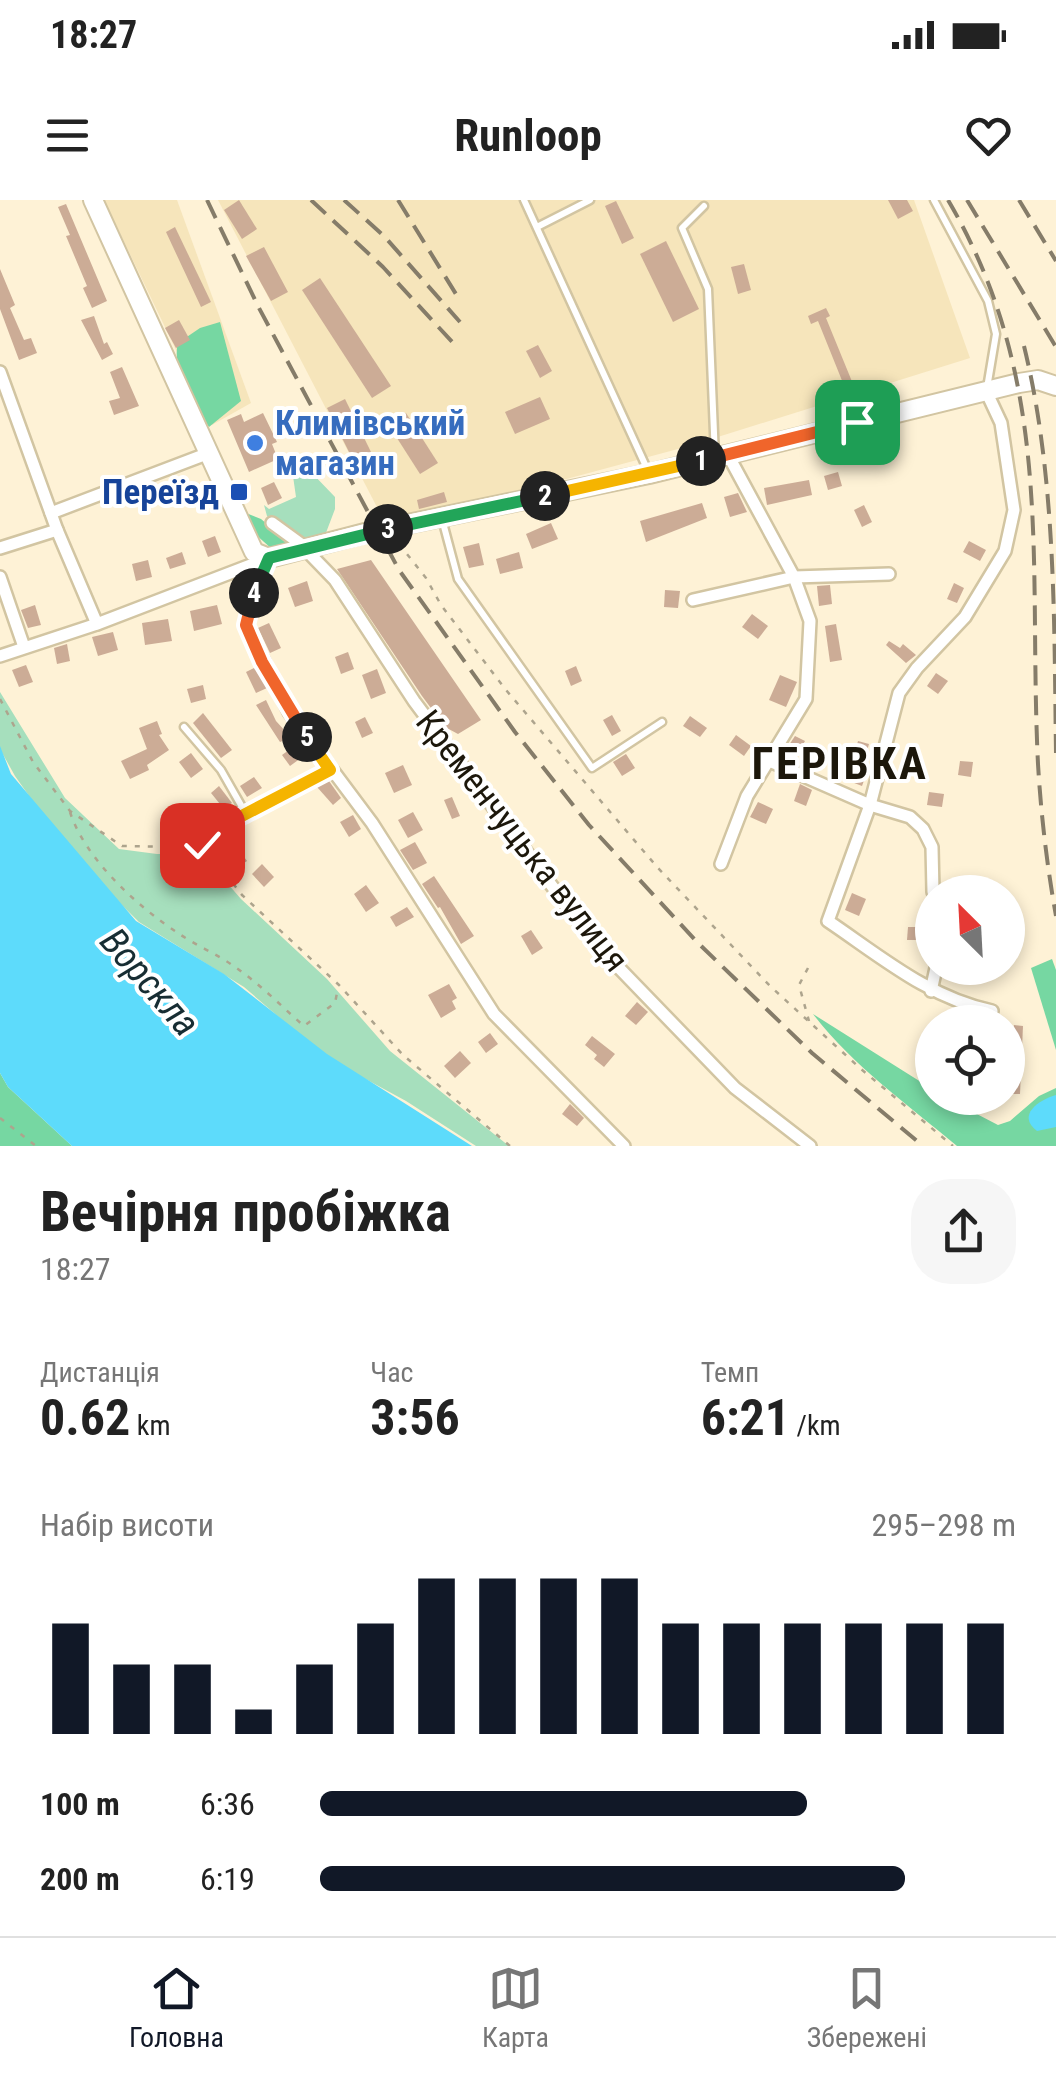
<!DOCTYPE html>
<html lang="uk">
<head>
<meta charset="utf-8">
<style>
	body { margin:0; font-family:"Roboto Condensed",sans-serif; background:#f6f6f6; color:#222; height:100vh; display:flex; flex-direction:column; font-size:38px; white-space:nowrap }
	* { box-sizing:border-box; margin:0 }
	p { font-size:32px; color:#767676 }
	.icon { flex:none; width:55px; height:55px; fill:none; stroke:currentColor; stroke-width:2; stroke-linecap:round; stroke-linejoin:round }
	.map { position:relative; height:946px; overflow:hidden }
	.drawer { display:flex; flex-direction:column; background:#fff; flex:1 }
	.drawer>* { flex:none }
	.needle { width:65px; rotate:336deg }
	.tools { position:absolute; left:915px; top:675px; display:grid; gap:20px }
	.tools a { display:grid; place-items:center; width:110px; height:110px; border-radius:50%; background:#fff; box-shadow:0 5px 15px #0003; font-size:50px }
	.pin { position:absolute; display:grid; place-items:center; width:85px; height:85px; color:#fff; margin:-42px; border-radius:20px; box-shadow:0 5px 15px #0006 }
	.km { position:absolute; width:50px; height:50px; margin:-25px; border-radius:50%; background:#222; color:#fff; font-size:28px; line-height:50px; text-align:center }
	.round { display:grid; place-items:center; flex:none; width:105px; height:105px; border-radius:40px; background:#f6f6f6 }
	.head { display:flex; align-items:center; justify-content:space-between; height:170px; padding:0 40px }
	h1 { font-size:55px; font-weight:700; line-height:75px }
	.figures { display:grid; grid-template-columns:repeat(3,1fr); gap:15px; height:170px; padding:10px 40px }
	.figures div { display:grid; align-content:center }
	.figures b { font-size:50px; font-weight:700 }
	.figures small { font-size:28px; font-weight:400 }
	.figures p { font-size:28px }
	.chart { height:280px; padding:20px 40px }
	.chart p { display:flex; justify-content:space-between }
	.chart svg { width:100%; height:180px; margin-top:10px; stroke:#111827; stroke-width:6 }
	ul { padding:0 40px; list-style:none; font-size:32px }
	li { display:grid; grid-template-columns:160px 120px 1fr; align-items:center; height:75px }
	li i { height:25px; border-radius:12px; background:#111827 }
	.status { display:flex; justify-content:space-between; align-items:center; height:70px; padding:0 50px; background:#fff; direction:ltr }
	.status svg { height:28px; fill:currentColor }
	header { display:flex; justify-content:space-between; align-items:center; height:130px; padding:0 40px; background:#fff; font-size:45px; font-weight:700 }
	.menu { display:flex; justify-content:space-around; align-items:center; height:140px; border-top:2px solid #e0e0e0; background:#fff; font-size:28px; color:#767676 }
	.menu a { display:grid; justify-items:center; gap:5px }
	.menu .on { color:#111827 }
	.map>svg:first-child { display:block }
	.built { fill:#f6e5bb }
	.green { fill:#a6dfbd }
	.forest { fill:#76d7a2 }
	.water { fill:#5ddbfb }
	.building { fill:#ccac96 }
	.lines { fill:none; stroke-linecap:round; stroke-linejoin:round }
	.lane-casing { stroke:#d2c5a2; stroke-width:11 }
	.street-casing { stroke:#d2c5a2; stroke-width:16 }
	.secondary-casing { stroke:#d2c5a2; stroke-width:22 }
	.path { stroke:#ada48d; stroke-width:2.5; stroke-dasharray:5 8; stroke-linecap:butt }
	.lane { stroke:#fff; stroke-width:6 }
	.street { stroke:#fff; stroke-width:11 }
	.secondary { stroke:#fff; stroke-width:18 }
	.rail { stroke:#857c69; stroke-width:4; stroke-dasharray:20 10; stroke-linecap:butt }
	.split-1-casing { stroke:#fff; stroke-width:20 }
	.split-2-casing { stroke:#fff; stroke-width:20 }
	.split-3-casing { stroke:#fff; stroke-width:20 }
	.split-4-casing { stroke:#fff; stroke-width:20 }
	.split-5-casing { stroke:#fff; stroke-width:20 }
	.split-6-casing { stroke:#fff; stroke-width:20 }
	.split-1 { stroke:#f0652b; stroke-width:12 }
	.split-2 { stroke:#f5b400; stroke-width:12 }
	.split-3 { stroke:#22a559; stroke-width:12 }
	.split-4 { stroke:#22a559; stroke-width:12 }
	.split-5 { stroke:#f0652b; stroke-width:12 }
	.split-6 { stroke:#f5b400; stroke-width:12 }
	.shop-dot { fill:#3f7fe0; stroke:#fff; stroke-width:4 }
	.transit-dot { fill:#1a4fb4; stroke:#fff; stroke-width:4 }
	.labels { text-anchor:middle; dominant-baseline:central; stroke-width:8; stroke-linejoin:round; paint-order:stroke }
	.shop-label { font-size:35px; font-weight:bold; fill:#366cbe; stroke:#fff; text-anchor:start }
	.transit-label { font-size:35px; font-weight:bold; fill:#164399; stroke:#fff; text-anchor:end }
	.street-label { font-size:35px; fill:#1c170b; stroke:#fff }
	.water-label { font-size:38px; font-style:italic; fill:#172d33; stroke:#fff }
	.district-label { font-size:45px; font-weight:bold; letter-spacing:2.5px; fill:#1c170b; stroke:#fff }
</style>
</head>
<body>
<div class="status"><b>18:27</b><svg viewBox="0 0 49 12"><path d="M0 12V9h3v3zM5 12V6h3v6zM10 12V3h3v9zM15 12V0h3v12zM26 1h20v11H26zM47 4h2v5h-2z"/></svg></div>
<header><svg class="icon" aria-label="menu" viewBox="0 0 24 24"><path d="M4 6h16M4 12h16M4 18h16"/></svg>Runloop<svg class="icon" aria-label="heart" viewBox="0 0 24 24"><path d="M12 20l-8-8c-3-5 5-10 8-4 3-6 11-1 8 4z"/></svg></header>
<div class="map">
<svg width="1056" height="946" viewBox="0 0 1056 946">
	<rect width="100%" height="100%" fill="#fef2d6"/>
	<g class="built">
		<path d="M 104,0 L 177,0 L 251,203 L 212,225 Z"/>
		<path d="M 218,0 L 914,0 L 970,158 L 689,246 L 400,324 L 380,313 Z"/>
	</g>
	<g class="green">
		<path d="M 301,253 L 310,271 L 335,297 L 335,309 L 324,338 L 305,340 L 267,316 L 264,305 L 269,309 L 296,297 L 293,276 Z"/>
		<path d="M 0,492 L 65,598 L 119,649 L 157,654 L 202,654 L 241,699 L 327,779 L 390,851 L 509,946 L 476,946 L 406,901 L 325,857 L 244,787 L 139,722 L 71,655 L 15,576 L 0,549 Z"/>
	</g>
	<g class="forest">
		<path d="M 220,122 L 241,201 L 209,227 C 193,207 171,168 178,143 L 200,128 Z"/>
		<path d="M 241,311 L 261,319 L 286,340 L 285,350 L 273,350 L 253,332 Z"/>
		<path d="M 1052,759 L 1056,770 L 1056,850 L 1031,768 Z"/>
		<path d="M 813,814 L 932,889 L 932,898 L 946,898 L 998,925 L 1010,921 L 1039,896 L 1056,888 L 1056,946 L 957,946 C 907,904 852,865 813,814 Z"/>
		<path d="M 0,873 L 8,887 L 72,946 L 0,946 Z"/>
	</g>
	<g class="water">
		<path d="M 0,546 L 11,574 L 136,721 L 224,774 L 327,854 L 472,946 L 72,946 L 8,887 L 0,873 Z"/>
		<path d="M 1056,895 L 1056,927 L 1037,931 C 1016,915 1039,900 1056,895 Z"/>
	</g>
	<g class="building">
		<path d="M 239,0 L 257,29 L 242,39 L 224,10 Z"/>
		<path d="M 888,0 L 907,0 L 913,11 L 898,19 Z"/>
		<path d="M 616,1 L 634,38 L 622,44 L 605,6 Z"/>
		<path d="M 66,4 L 107,101 L 92,108 L 83,88 L 87,86 L 66,36 L 70,35 L 58,7 Z"/>
		<path d="M 175,27 L 211,102 L 201,107 L 166,32 Z"/>
		<path d="M 666,41 L 699,109 L 673,122 L 640,54 Z"/>
		<path d="M 264,47 L 288,92 L 271,101 L 246,56 Z"/>
		<path d="M 744,64 L 751,90 L 738,94 L 731,67 Z"/>
		<path d="M 0,69 L 15,105 L 10,108 L 24,140 L 31,138 L 37,153 L 19,160 L 0,109 Z"/>
		<path d="M 320,78 L 391,186 L 372,198 L 302,90 Z"/>
		<path d="M 826,108 L 830,116 L 826,118 L 853,184 L 845,188 L 818,121 L 811,124 L 808,116 Z"/>
		<path d="M 94,116 L 104,144 L 107,142 L 113,154 L 102,160 L 81,120 Z"/>
		<path d="M 179,120 L 190,140 L 176,148 L 165,128 Z"/>
		<path d="M 538,145 L 552,171 L 540,178 L 526,151 Z"/>
		<path d="M 122,167 L 139,206 L 114,215 L 109,201 L 120,198 L 110,172 Z"/>
		<path d="M 540,197 L 550,219 L 515,234 L 505,212 Z"/>
		<path d="M 345,199 L 371,252 L 353,260 L 327,208 Z"/>
		<path d="M 263,213 L 277,242 L 272,244 L 278,259 L 249,272 L 227,220 L 241,214 L 244,222 Z"/>
		<path d="M 406,213 L 438,263 L 420,274 L 388,224 Z"/>
		<path d="M 838,272 L 842,286 L 828,290 L 824,276 Z"/>
		<path d="M 809,280 L 812,295 L 767,305 L 764,288 Z"/>
		<path d="M 274,282 L 282,298 L 268,305 L 261,288 Z"/>
		<path d="M 189,288 L 195,301 L 181,307 L 176,295 Z"/>
		<path d="M 444,292 L 447,302 L 419,309 L 417,300 Z"/>
		<path d="M 738,293 L 747,312 L 730,317 L 724,297 Z"/>
		<path d="M 702,303 L 707,318 L 646,342 L 640,321 Z"/>
		<path d="M 864,305 L 872,322 L 862,327 L 854,310 Z"/>
		<path d="M 551,323 L 558,339 L 532,349 L 526,334 Z"/>
		<path d="M 215,336 L 221,352 L 208,357 L 202,341 Z"/>
		<path d="M 969,341 L 986,350 L 980,361 L 963,352 Z"/>
		<path d="M 479,343 L 484,365 L 469,368 L 463,347 Z"/>
		<path d="M 182,352 L 186,364 L 170,369 L 166,358 Z"/>
		<path d="M 519,352 L 523,368 L 500,374 L 496,359 Z"/>
		<path d="M 148,360 L 152,377 L 136,381 L 132,364 Z"/>
		<path d="M 371,360 L 481,520 L 458,534 L 445,527 L 422,496 L 337,369 Z"/>
		<path d="M 307,381 L 313,401 L 295,407 L 288,388 Z"/>
		<path d="M 954,383 L 964,388 L 957,403 L 947,399 Z"/>
		<path d="M 830,385 L 832,404 L 819,406 L 817,386 Z"/>
		<path d="M 665,390 L 680,391 L 678,408 L 664,407 Z"/>
		<path d="M 35,405 L 41,425 L 28,428 L 21,410 Z"/>
		<path d="M 217,405 L 222,424 L 194,431 L 190,411 Z"/>
		<path d="M 752,414 L 768,426 L 758,439 L 742,427 Z"/>
		<path d="M 168,419 L 172,441 L 145,445 L 142,423 Z"/>
		<path d="M 269,423 L 281,448 L 270,453 L 258,428 Z"/>
		<path d="M 836,424 L 842,460 L 830,462 L 825,426 Z"/>
		<path d="M 113,432 L 118,450 L 98,456 L 92,437 Z"/>
		<path d="M 889,441 L 900,448 L 903,444 L 916,455 L 906,463 L 886,445 Z"/>
		<path d="M 67,444 L 70,461 L 57,464 L 54,448 Z"/>
		<path d="M 348,452 L 354,469 L 341,474 L 335,457 Z"/>
		<path d="M 26,465 L 33,482 L 19,487 L 12,470 Z"/>
		<path d="M 576,466 L 582,481 L 571,486 L 565,471 Z"/>
		<path d="M 256,467 L 267,488 L 256,493 L 246,472 Z"/>
		<path d="M 377,469 L 386,493 L 371,499 L 362,475 Z"/>
		<path d="M 936,473 L 948,481 L 938,494 L 927,486 Z"/>
		<path d="M 780,475 L 797,482 L 786,507 L 769,500 Z"/>
		<path d="M 203,485 L 206,499 L 191,503 L 187,489 Z"/>
		<path d="M 266,500 L 276,521 L 286,532 L 282,534 L 285,540 L 280,542 L 256,505 Z"/>
		<path d="M 203,513 L 232,550 L 221,558 L 193,523 Z"/>
		<path d="M 612,515 L 621,531 L 612,536 L 603,520 Z"/>
		<path d="M 690,516 L 707,528 L 700,537 L 683,526 Z"/>
		<path d="M 365,517 L 373,533 L 362,538 L 355,522 Z"/>
		<path d="M 157,521 L 162,534 L 159,535 L 169,550 L 147,565 L 149,570 L 130,579 L 121,561 L 147,549 L 139,528 Z"/>
		<path d="M 736,535 L 751,546 L 744,556 L 729,545 Z"/>
		<path d="M 795,536 L 805,541 L 796,557 L 785,551 Z"/>
		<path d="M 858,541 L 869,544 L 861,573 L 866,575 L 862,586 L 849,581 L 857,560 L 853,559 Z"/>
		<path d="M 293,547 L 301,558 L 290,566 L 282,555 Z"/>
		<path d="M 191,553 L 203,569 L 191,578 L 179,562 Z"/>
		<path d="M 626,554 L 635,568 L 622,576 L 613,562 Z"/>
		<path d="M 960,561 L 973,562 L 971,577 L 958,575 Z"/>
		<path d="M 403,565 L 412,585 L 394,593 L 385,573 Z"/>
		<path d="M 254,577 L 262,588 L 247,597 L 240,586 Z"/>
		<path d="M 329,581 L 341,598 L 333,605 L 317,587 Z"/>
		<path d="M 800,584 L 812,590 L 806,606 L 794,601 Z"/>
		<path d="M 219,586 L 232,603 L 224,609 L 211,593 Z"/>
		<path d="M 929,592 L 944,594 L 942,607 L 927,605 Z"/>
		<path d="M 452,597 L 460,616 L 452,619 L 444,600 Z"/>
		<path d="M 758,602 L 773,609 L 766,624 L 750,617 Z"/>
		<path d="M 413,612 L 423,630 L 408,638 L 398,620 Z"/>
		<path d="M 353,615 L 361,629 L 349,637 L 340,622 Z"/>
		<path d="M 415,642 L 427,663 L 413,670 L 400,650 Z"/>
		<path d="M 235,644 L 247,661 L 238,667 L 226,651 Z"/>
		<path d="M 262,664 L 274,677 L 264,687 L 252,674 Z"/>
		<path d="M 434,676 L 474,736 L 461,744 L 440,707 L 438,708 L 422,684 Z"/>
		<path d="M 366,685 L 379,703 L 366,712 L 354,694 Z"/>
		<path d="M 852,693 L 866,699 L 859,716 L 845,710 Z"/>
		<path d="M 407,707 L 414,717 L 396,727 L 390,717 Z"/>
		<path d="M 908,727 L 923,727 L 923,740 L 907,740 Z"/>
		<path d="M 531,730 L 543,748 L 532,755 L 521,736 Z"/>
		<path d="M 449,784 L 457,798 L 452,801 L 456,809 L 441,818 L 428,795 Z"/>
		<path d="M 637,802 L 648,812 L 636,825 L 625,816 Z"/>
		<path d="M 1014,825 L 1023,826 L 1020,894 L 1008,894 Z"/>
		<path d="M 490,833 L 498,844 L 486,853 L 478,842 Z"/>
		<path d="M 592,836 L 615,854 L 604,867 L 594,859 L 597,855 L 585,845 Z"/>
		<path d="M 460,851 L 471,863 L 455,878 L 444,866 Z"/>
		<path d="M 570,904 L 584,918 L 577,926 L 562,914 Z"/>
	</g>
	<g class="lines">
		<defs>
			<g id="lane">
				<path d="M 524,0 L 649,273"/>
				<path d="M 934,0 L 988,101 L 996,134 L 987,188"/>
				<path d="M 704,6 L 682,28 L 708,89 L 715,257"/>
				<path d="M 537,27 L 590,0"/>
				<path d="M 442,319 L 458,379 L 592,568 L 662,522"/>
				<path d="M 184,527 L 221,570 L 246,614"/>
			</g>
			<g id="street">
				<path d="M 0,172 L 57,330 L 97,424"/>
				<path d="M 986,191 L 1001,223 L 1014,310 L 1005,351 L 965,417 L 917,468 L 899,493 L 870,605 L 828,721 C 880,756 929,798 992,811"/>
				<path d="M 51,313 L 209,253"/>
				<path d="M 272,323 L 309,350"/>
				<path d="M 0,348 L 57,330"/>
				<path d="M 306,350 L 335,380 L 414,501 L 593,741 L 735,888 L 810,946"/>
				<path d="M 269,358 L 254,393 L 246,425 L 289,512 L 372,623 L 494,814 L 624,946"/>
				<path d="M 0,377 L 24,447"/>
				<path d="M 693,400 L 794,377 L 889,374"/>
				<path d="M 0,456 L 97,424 L 269,358"/>
				<path d="M 767,560 L 870,605 L 910,617 L 923,629 L 932,647 L 933,692"/>
				<path d="M 202,645 L 236,619 L 330,570"/>
				<path d="M 721,664 L 747,596 L 806,499 L 810,421 L 794,377 L 728,255"/>
				<path d="M 931,791 L 936,768"/>
			</g>
			<path id="secondary" d="M 93,0 L 254,352 L 269,358 L 369,332 L 649,274 L 1019,183 L 1038,180 L 1056,186"/>
		</defs>
		<use href="#lane" class="lane-casing"/>
		<use href="#street" class="street-casing"/>
		<use href="#secondary" class="secondary-casing"/>
		<g class="path">
			<path d="M 399,344 L 426,378 L 441,405 L 506,490 L 658,668 L 770,786 L 861,869 L 953,946"/>
			<path d="M 0,499 L 33,562 L 70,611 L 122,646 L 190,647"/>
			<path d="M 70,612 C 85,659 138,707 178,733 C 195,745 215,753 232,765 C 258,782 281,806 304,826 L 335,803 L 338,788"/>
			<path d="M 209,653 L 242,695 L 339,785 L 403,855 L 510,946"/>
			<path d="M 808,768 L 799,785 L 809,821"/>
			<path d="M 0,918 L 36,946"/>
		</g>
		<use href="#lane" class="lane"/>
		<use href="#street" class="street"/>
		<use href="#secondary" class="secondary"/>
		<g class="rail">
			<path d="M 207,0 L 259,108 L 399,370 L 515,532 L 589,625 L 697,742 L 812,853 L 923,946"/>
			<path d="M 311,0 L 383,67 L 455,145"/>
			<path d="M 344,0 L 384,36 L 460,122"/>
			<path d="M 398,0 L 459,99"/>
			<path d="M 948,0 C 1056,184 1028,362 1038,564 C 1041,615 1047,666 1056,716"/>
			<path d="M 967,0 L 1056,147"/>
			<path d="M 1019,0 L 1056,61"/>
			<path d="M 1024,146 C 1056,277 1054,417 1056,553"/>
		</g>
	</g>
	<g class="lines">
		<defs>
			<path id="split-1" d="M 701,261 L 857,222"/>
			<path id="split-2" d="M 545,296 L 701,261"/>
			<path id="split-3" d="M 388,329 L 545,296"/>
			<path id="split-4" d="M 254,393 L 269,358 L 388,329"/>
			<path id="split-5" d="M 254,393 L 246,425 L 262,462 L 307,537"/>
			<path id="split-6" d="M 202,645 L 236,619 L 330,570 L 307,537"/>
		</defs>
		<use href="#split-1" class="split-1-casing"/>
		<use href="#split-2" class="split-2-casing"/>
		<use href="#split-3" class="split-3-casing"/>
		<use href="#split-4" class="split-4-casing"/>
		<use href="#split-5" class="split-5-casing"/>
		<use href="#split-6" class="split-6-casing"/>
		<use href="#split-1" class="split-1"/>
		<use href="#split-2" class="split-2"/>
		<use href="#split-3" class="split-3"/>
		<use href="#split-4" class="split-4"/>
		<use href="#split-5" class="split-5"/>
		<use href="#split-6" class="split-6"/>
	</g>
	<circle class="shop-dot" cx="255" cy="243" r="10"/>
	<rect class="transit-dot" x="229" y="282" width="20" height="20" rx="5"/>
	<g class="labels">
		<g class="shop-label">
			<text x="275" y="223">Климівський<tspan x="275" dy="40">магазин</tspan></text>
		</g>
		<g class="transit-label">
			<text x="219" y="292">Переїзд</text>
		</g>
		<g class="street-label">
			<text transform="translate(522 641) rotate(52)">Кременчуцька вулиця</text>
		</g>
		<g class="water-label">
			<text transform="translate(150 782) rotate(49)">Ворскла</text>
		</g>
		<g class="district-label">
			<text x="840" y="563">ГЕРІВКА</text>
		</g>
	</g>
</svg>
<div class="tools">
<a><svg class="needle" viewBox="-14 -14 28 28"><path d="M0-13l5 13h-10z" fill="#e53935"/><path d="M0 13l5-13h-10z" fill="#767676"/></svg></a>
<a><svg class="icon" aria-label="locate" viewBox="0 0 24 24"><circle cx="12" cy="12" r="6"/><path d="M12 2v4M12 18v4M2 12h4M18 12h4"/></svg></a>
</div>
<div class="pin" style="left:857px;top:222px;background:#1e9e55"><svg class="icon" aria-label="arrive" viewBox="0 0 24 24"><path d="M6 21V4h12l-3 4 3 4H6"/></svg></div>
<div class="pin" style="left:202px;top:645px;background:#d93025"><svg class="icon" aria-label="check" viewBox="0 0 24 24"><path d="M5 12l5 5 9-10"/></svg></div>
<b class="km" style="left:701px;top:261px">1</b>
<b class="km" style="left:545px;top:296px">2</b>
<b class="km" style="left:388px;top:329px">3</b>
<b class="km" style="left:254px;top:393px">4</b>
<b class="km" style="left:307px;top:537px">5</b>
</div>
<section class="drawer">
<div class="head"><div><h1>Вечірня пробіжка</h1><p>18:27</p></div><a class="round"><svg class="icon" aria-label="share" viewBox="0 0 24 24"><path d="M12 15V3M7 8l5-5 5 5M5 13v7h14v-7"/></svg></a></div>
<div class="figures">
<div><p>Дистанція</p><b>0.62<small> km</small></b></div>
<div><p>Час</p><b>3:56</b></div>
<div><p>Темп</p><b>6:21<small> /km</small></b></div>
</div>
<div class="chart"><p><span>Набір висоти</span>295–298 m</p>
<svg viewBox="0 0 160 44" preserveAspectRatio="none"><path d="M5 44V17M15 44V27M25 44V27M35 44V38M45 44V27M55 44V17M65 44V6M75 44V6M85 44V6M95 44V6M105 44V17M115 44V17M125 44V17M135 44V17M145 44V17M155 44V17"/></svg>
</div>
<ul>
<li><b>100 m</b>6:36<i style="width:70%"></i></li>
<li><b>200 m</b>6:19<i style="width:84%"></i></li>
</ul>
</section>
<nav class="menu">
<a class="on"><svg class="icon" aria-label="home" viewBox="0 0 24 24"><path d="M3 11l9-7 9 7M6 9v11h12V9"/></svg>Головна</a>
<a><svg class="icon" aria-label="map" viewBox="0 0 24 24"><path d="M3 6l6-2 6 2 6-2v14l-6 2-6-2-6 2zM9 4v14M15 6v14"/></svg>Карта</a>
<a><svg class="icon" aria-label="saved" viewBox="0 0 24 24"><path d="M7 4h10v16l-5-4-5 4z"/></svg>Збережені</a>
</nav>
</body>
</html>
